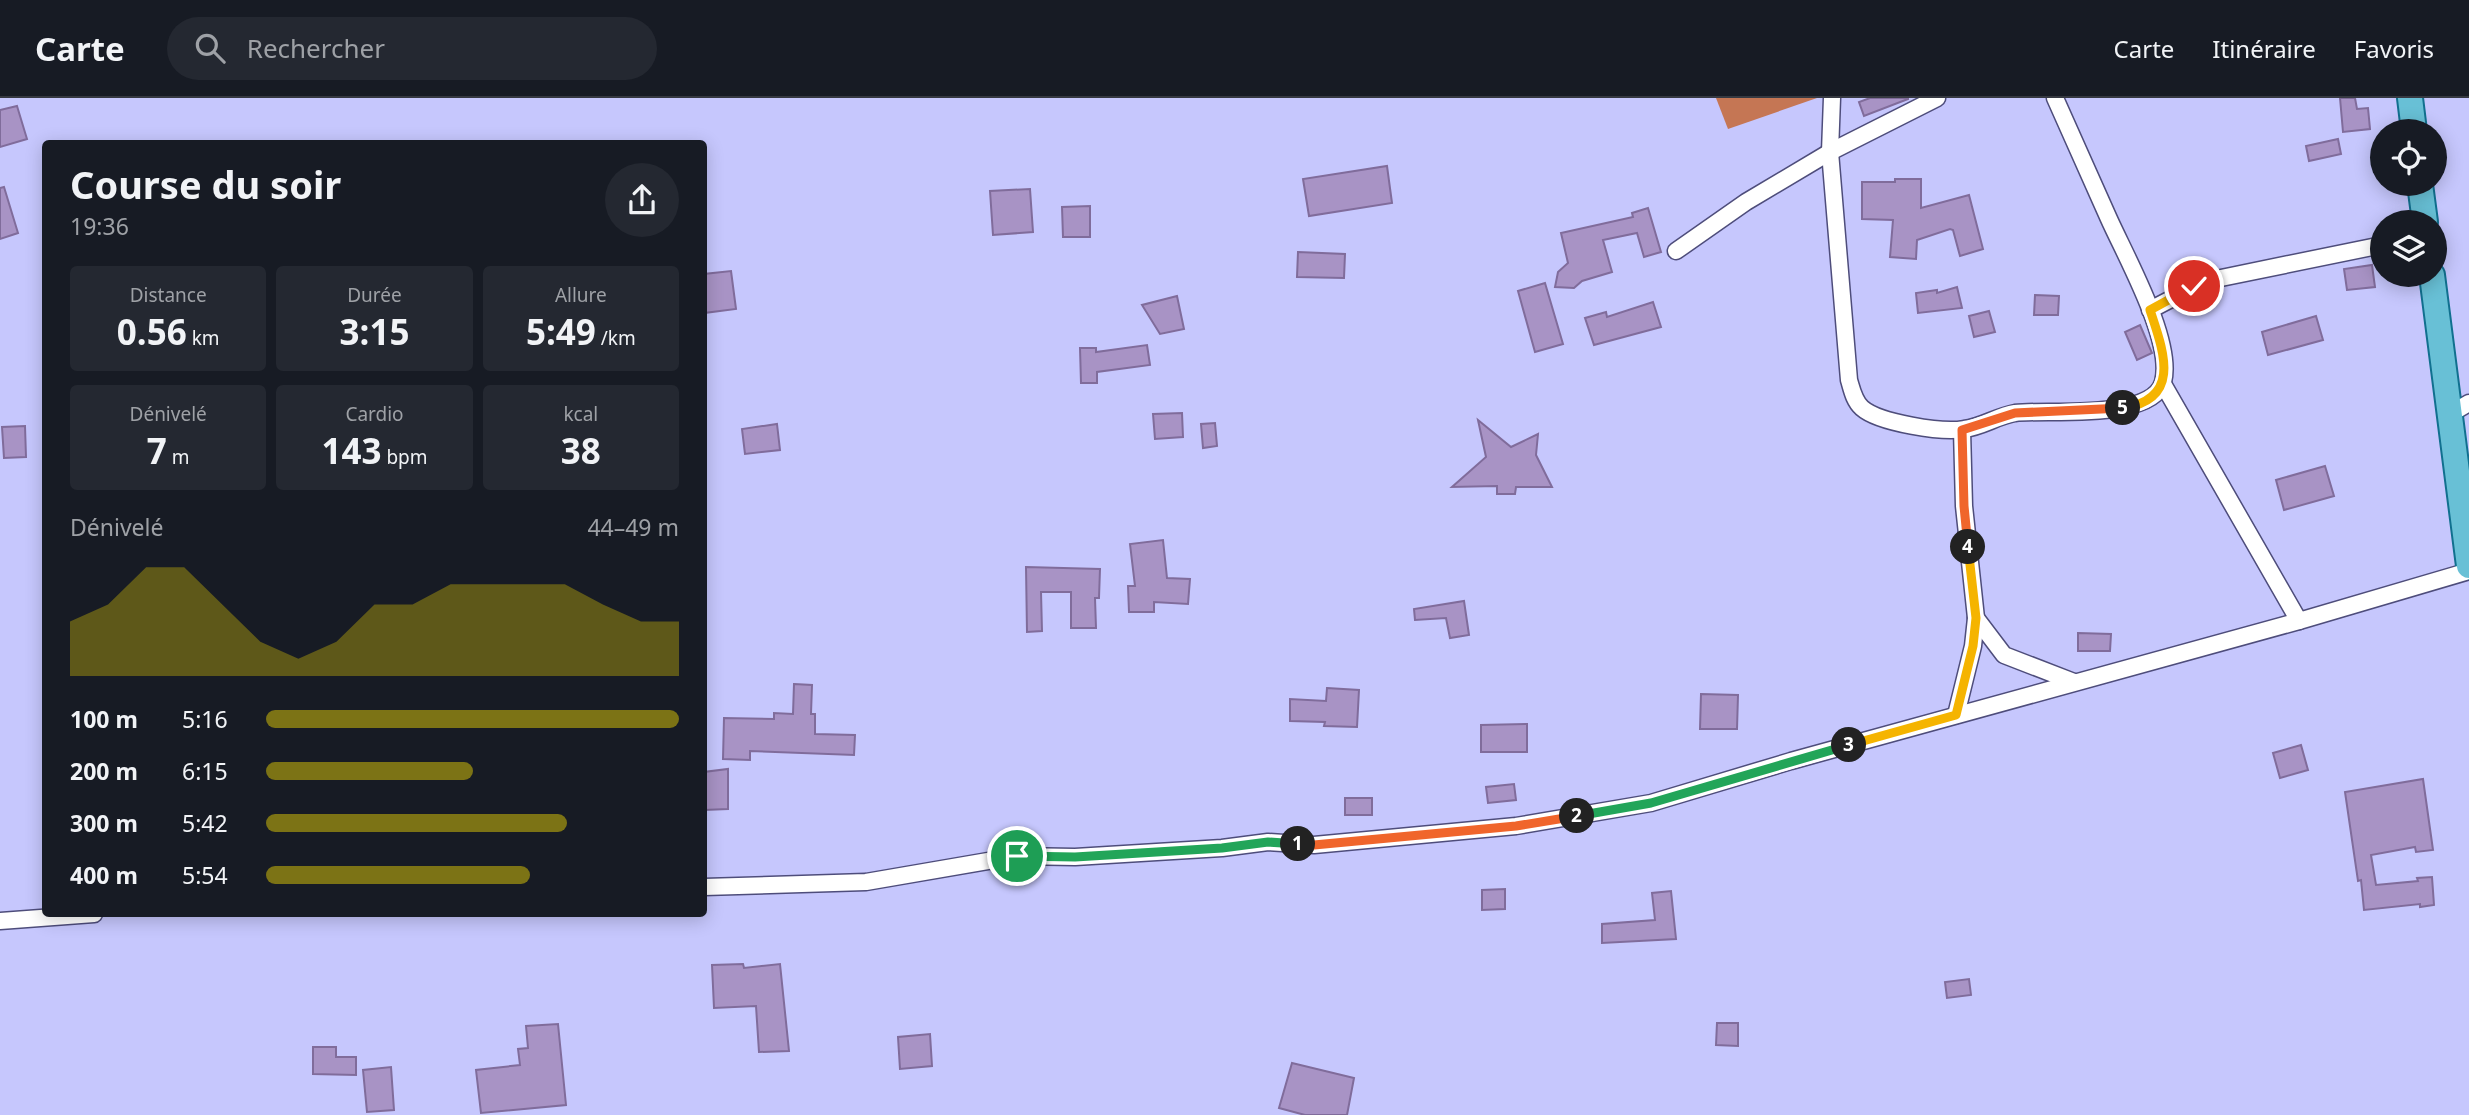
<!DOCTYPE html>
<html lang="fr">
<head>
<meta charset="utf-8">
<style>
	body { margin:0; font-family:"Noto Sans",sans-serif; background:#242831; color:#f1f3f6; height:100vh; display:flex; flex-direction:column; font-size:26px; white-space:nowrap }
	* { box-sizing:border-box; margin:0 }
	p { font-size:23px; color:#9ea1a6 }
	.icon { flex:none; width:38px; height:38px; fill:none; stroke:currentColor; stroke-width:2; stroke-linecap:round; stroke-linejoin:round }
	.map { position:relative; flex:1; overflow:hidden }
	.sheet { position:absolute; left:42px; top:42px; width:665px; height:777px; display:flex; flex-direction:column; background:#171b24; border-radius:7px; box-shadow:0 4px 18px #0003 }
	.sheet>* { flex:none }
	.tools { position:absolute; left:2370px; top:21px; display:grid; gap:14px }
	.tools a { display:grid; place-items:center; width:77px; height:77px; border-radius:50%; background:#171b24; box-shadow:0 4px 18px #0003; font-size:35px }
	.pin { position:absolute; display:grid; place-items:center; width:60px; height:60px; color:#fff; margin:-30px; border:4px solid #fff; border-radius:50%; box-shadow:0 2px 7px #0007 }
	.km { position:absolute; width:35px; height:35px; margin:-18px; border-radius:50%; background:#222; color:#fff; font-size:19px; line-height:35px; text-align:center }
	.round { display:grid; place-items:center; flex:none; width:74px; height:74px; border-radius:37px; background:#242831 }
	.overview { display:flex; align-items:center; justify-content:space-between; height:119px; padding:0 28px }
	h1 { font-size:38px; font-weight:700; line-height:52px }
	.figures { display:grid; grid-template-columns:repeat(3,1fr); gap:10px; height:119px; padding:7px 28px }
	.figures div { display:grid; align-content:center; border-radius:7px; background:#242831; text-align:center }
	.figures b { font-size:35px; font-weight:700 }
	.figures small { font-size:19px; font-weight:400 }
	.figures p { font-size:19px }
	.chart { height:196px; padding:14px 28px }
	.chart p { display:flex; justify-content:space-between }
	.chart svg { width:100%; height:126px; margin-top:7px; fill:#7c7315; opacity:.7 }
	ul { padding:0 28px; list-style:none; font-size:23px }
	li { display:grid; grid-template-columns:112px 84px 1fr; align-items:center; height:52px }
	li i { height:18px; border-radius:9px; background:#7c7315 }
	header { display:flex; align-items:center; gap:42px; box-sizing:border-box; height:98px; padding:0 35px; background:#171b24; border-bottom:2px solid #363941 }
	header strong { font-size:33px }
	nav { display:flex; gap:38px; margin-inline-start:auto; font-size:24px }
	.search { width:490px; height:63px; background:#242831; display:flex; align-items:center; gap:18px; box-sizing:border-box; padding:0 24px; border-radius:38px; color:#9ea1a6; font-size:26px }
	.map>svg:first-child { display:block }
	.forest { fill:#c57654 }
	.building { fill:#a893c5; stroke:#806c9b; stroke-width:2 }
	.lines { fill:none; stroke-linecap:round; stroke-linejoin:round }
	.minor-casing { stroke:#4e4d7b; stroke-width:19 }
	.primary-casing { stroke:#11708f; stroke-width:28 }
	.minor { stroke:#fff; stroke-width:16 }
	.primary { stroke:#68c0d6; stroke-width:24 }
	.split-1-casing { stroke:#fff; stroke-width:14 }
	.split-2-casing { stroke:#fff; stroke-width:14 }
	.split-3-casing { stroke:#fff; stroke-width:14 }
	.split-4-casing { stroke:#fff; stroke-width:14 }
	.split-5-casing { stroke:#fff; stroke-width:14 }
	.split-6-casing { stroke:#fff; stroke-width:14 }
	.split-1 { stroke:#22a559; stroke-width:9 }
	.split-2 { stroke:#f0652b; stroke-width:9 }
	.split-3 { stroke:#22a559; stroke-width:9 }
	.split-4 { stroke:#f5b400; stroke-width:9 }
	.split-5 { stroke:#f0652b; stroke-width:9 }
	.split-6 { stroke:#f5b400; stroke-width:9 }
</style>
</head>
<body>
<header>
<strong>Carte</strong>
<div class="search"><svg class="icon" aria-label="search" viewBox="0 0 24 24"><circle cx="10" cy="10" r="6"/><path d="M15 15l6 6"/></svg>Rechercher</div>
<nav><a>Carte</a><a>Itinéraire</a><a>Favoris</a></nav>
</header>
<div class="map">
<svg width="2469" height="1017" viewBox="0 0 2469 1017">
	<rect width="100%" height="100%" fill="#c6c7fd"/>
	<path class="forest" d="M 1716,0 L 1817,0 L 1728,31 Z"/>
	<g class="building">
		<path d="M 1870,0 L 1908,0 L 1908,1 L 1864,18 L 1859,4 Z"/>
		<path d="M 2340,0 L 2355,0 L 2357,11 L 2368,10 L 2370,31 L 2343,34 Z"/>
		<path d="M 17,8 L 27,41 L 0,49 L 0,12 Z"/>
		<path d="M 2338,41 L 2341,56 L 2309,63 L 2306,48 Z"/>
		<path d="M 1387,68 L 1392,105 L 1309,118 L 1303,81 Z"/>
		<path d="M 1895,81 L 1921,81 L 1921,110 L 1969,97 L 1983,151 L 1960,158 L 1953,132 L 1950,131 L 1917,142 L 1916,161 L 1890,159 L 1893,122 L 1862,121 L 1862,84 L 1895,84 Z"/>
		<path d="M 4,89 L 18,135 L 0,141 L 0,90 Z"/>
		<path d="M 1030,91 L 1033,134 L 993,137 L 990,93 Z"/>
		<path d="M 1090,108 L 1090,139 L 1063,139 L 1062,109 Z"/>
		<path d="M 1648,110 L 1661,154 L 1644,159 L 1637,135 L 1603,142 L 1612,174 L 1582,183 L 1574,190 L 1555,189 L 1558,174 L 1568,165 L 1561,135 L 1633,119 L 1632,115 Z"/>
		<path d="M 1298,154 L 1345,156 L 1344,180 L 1297,179 Z"/>
		<path d="M 2372,167 L 2375,189 L 2347,192 L 2344,171 Z"/>
		<path d="M 731,173 L 736,211 L 704,215 L 704,176 Z"/>
		<path d="M 1545,185 L 1563,246 L 1535,254 L 1518,193 Z"/>
		<path d="M 1957,189 L 1962,210 L 1918,215 L 1916,195 L 1937,192 L 1937,195 Z"/>
		<path d="M 2035,197 L 2059,198 L 2058,217 L 2034,217 Z"/>
		<path d="M 1177,198 L 1184,231 L 1160,236 L 1142,207 Z"/>
		<path d="M 1653,204 L 1661,229 L 1594,247 L 1585,220 L 1606,214 L 1607,219 Z"/>
		<path d="M 1989,213 L 1995,234 L 1974,239 L 1969,218 Z"/>
		<path d="M 2316,218 L 2323,242 L 2268,257 L 2262,234 Z"/>
		<path d="M 2140,227 L 2152,255 L 2137,262 L 2125,234 Z"/>
		<path d="M 1147,247 L 1150,267 L 1097,274 L 1097,285 L 1081,285 L 1080,250 L 1096,250 L 1096,254 Z"/>
		<path d="M 1182,315 L 1183,339 L 1155,341 L 1153,316 Z"/>
		<path d="M 1478,322 L 1511,349 L 1538,336 L 1536,357 L 1552,389 L 1516,389 L 1515,396 L 1497,396 L 1497,388 L 1452,389 L 1486,359 Z"/>
		<path d="M 1215,325 L 1217,348 L 1203,350 L 1201,326 Z"/>
		<path d="M 777,326 L 780,352 L 745,356 L 742,331 Z"/>
		<path d="M 25,328 L 26,359 L 4,360 L 2,329 Z"/>
		<path d="M 2325,368 L 2334,398 L 2284,412 L 2276,382 Z"/>
		<path d="M 1163,442 L 1167,480 L 1190,481 L 1188,506 L 1154,504 L 1154,514 L 1129,514 L 1128,488 L 1135,488 L 1130,446 Z"/>
		<path d="M 1026,469 L 1100,471 L 1099,500 L 1095,500 L 1096,530 L 1071,530 L 1071,494 L 1041,494 L 1042,533 L 1027,534 Z"/>
		<path d="M 1464,503 L 1469,537 L 1450,540 L 1446,520 L 1415,522 L 1414,511 Z"/>
		<path d="M 2078,535 L 2111,536 L 2110,553 L 2078,553 Z"/>
		<path d="M 794,586 L 812,587 L 811,616 L 815,616 L 815,636 L 855,637 L 854,657 L 750,653 L 750,662 L 723,661 L 724,620 L 774,621 L 774,615 L 793,616 Z"/>
		<path d="M 1327,590 L 1359,592 L 1357,629 L 1324,628 L 1325,624 L 1290,623 L 1290,601 L 1326,603 Z"/>
		<path d="M 1701,596 L 1738,597 L 1737,631 L 1700,631 Z"/>
		<path d="M 1527,626 L 1527,654 L 1481,654 L 1481,627 Z"/>
		<path d="M 2301,647 L 2308,672 L 2280,680 L 2273,655 Z"/>
		<path d="M 728,671 L 728,711 L 704,712 L 704,674 Z"/>
		<path d="M 2423,681 L 2433,752 L 2416,754 L 2415,749 L 2371,757 L 2376,787 L 2418,783 L 2417,780 L 2432,779 L 2434,807 L 2420,809 L 2420,806 L 2364,812 L 2361,782 L 2358,783 L 2345,694 Z"/>
		<path d="M 1514,686 L 1516,702 L 1488,705 L 1486,689 Z"/>
		<rect x="1345" y="700" width="27" height="17"/>
		<path d="M 1505,791 L 1505,811 L 1482,812 L 1482,792 Z"/>
		<path d="M 1671,793 L 1676,841 L 1602,845 L 1602,826 L 1655,822 L 1652,795 Z"/>
		<path d="M 743,866 L 744,870 L 780,866 L 789,953 L 759,954 L 756,908 L 714,910 L 712,867 Z"/>
		<path d="M 1969,881 L 1971,897 L 1947,900 L 1945,884 Z"/>
		<path d="M 1717,925 L 1738,925 L 1738,948 L 1716,947 Z"/>
		<path d="M 558,926 L 566,1007 L 481,1015 L 476,972 L 520,967 L 518,951 L 528,950 L 526,928 Z"/>
		<path d="M 930,936 L 932,968 L 900,971 L 898,939 Z"/>
		<path d="M 313,949 L 336,949 L 336,959 L 356,959 L 356,977 L 313,976 Z"/>
		<path d="M 1292,965 L 1354,980 L 1347,1017 L 1305,1017 L 1279,1010 Z"/>
		<path d="M 391,969 L 394,1012 L 367,1014 L 363,972 Z"/>
	</g>
	<g class="lines">
		<defs>
			<g id="minor">
				<path d="M 1832,0 L 1830,54 L 1849,282 C 1852,292 1854,303 1862,310 C 1879,325 1943,335 1964,331 C 1982,329 1997,318 2015,315 C 2048,311 2152,323 2163,284 C 2174,244 2126,159 2109,121 C 2091,80 2073,40 2055,0"/>
				<path d="M 1676,153 L 1746,104 L 1830,54 L 1937,0"/>
				<path d="M 2150,212 L 2194,189 L 2221,180 L 2382,147"/>
				<path d="M 2163,286 L 2299,523"/>
				<path d="M 2450,316 L 2469,305"/>
				<path d="M 1976,520 L 2004,557 L 2074,584"/>
				<path d="M 1956,617 L 1973,548 L 1976,520 L 1964,408 L 1962,332"/>
				<path d="M 704,789 L 866,784 L 1017,758 L 1075,759 L 1222,750 L 1268,744 L 1314,747 L 1516,728 L 1651,705 L 1791,663 L 2299,523 L 2469,473"/>
				<path d="M 0,823 L 94,816"/>
			</g>
			<g id="primary">
				<path d="M 2410,0 L 2414,33"/>
				<path d="M 2420,86 L 2425,124"/>
				<path d="M 2432,177 L 2469,468"/>
			</g>
		</defs>
		<use href="#minor" class="minor-casing"/>
		<use href="#primary" class="primary-casing"/>
		<use href="#minor" class="minor"/>
		<use href="#primary" class="primary"/>
	</g>
	<g class="lines">
		<defs>
			<path id="split-1" d="M 1017,758 L 1075,759 L 1222,750 L 1268,744 L 1298,746"/>
			<path id="split-2" d="M 1298,746 L 1314,747 L 1516,728 L 1577,718"/>
			<path id="split-3" d="M 1577,718 L 1651,705 L 1849,647"/>
			<path id="split-4" d="M 1849,647 L 1956,617 L 1973,548 L 1976,520 L 1968,449"/>
			<path id="split-5" d="M 1968,449 L 1964,408 L 1962,332 L 2015,315 L 2123,310"/>
			<path id="split-6" d="M 2123,310 C 2183,301 2163,252 2150,212 L 2194,188"/>
		</defs>
		<use href="#split-1" class="split-1-casing"/>
		<use href="#split-2" class="split-2-casing"/>
		<use href="#split-3" class="split-3-casing"/>
		<use href="#split-4" class="split-4-casing"/>
		<use href="#split-5" class="split-5-casing"/>
		<use href="#split-6" class="split-6-casing"/>
		<use href="#split-1" class="split-1"/>
		<use href="#split-2" class="split-2"/>
		<use href="#split-3" class="split-3"/>
		<use href="#split-4" class="split-4"/>
		<use href="#split-5" class="split-5"/>
		<use href="#split-6" class="split-6"/>
	</g>
</svg>
<div class="tools">
<a><svg class="icon" aria-label="locate" viewBox="0 0 24 24"><circle cx="12" cy="12" r="6"/><path d="M12 2v4M12 18v4M2 12h4M18 12h4"/></svg></a>
<a><svg class="icon" aria-label="layers" viewBox="0 0 24 24"><path d="M12 4l9 5-9 5-9-5zM3 14l9 5 9-5"/></svg></a>
</div>
<div class="pin" style="left:1017px;top:758px;background:#1e9e55"><svg class="icon" aria-label="arrive" viewBox="0 0 24 24"><path d="M6 21V4h12l-3 4 3 4H6"/></svg></div>
<div class="pin" style="left:2194px;top:188px;background:#d93025"><svg class="icon" aria-label="check" viewBox="0 0 24 24"><path d="M5 12l5 5 9-10"/></svg></div>
<b class="km" style="left:1298px;top:746px">1</b>
<b class="km" style="left:1577px;top:718px">2</b>
<b class="km" style="left:1849px;top:647px">3</b>
<b class="km" style="left:1968px;top:449px">4</b>
<b class="km" style="left:2123px;top:310px">5</b>
<section class="sheet">
<div class="overview"><div><h1>Course du soir</h1><p>19:36</p></div><a class="round"><svg class="icon" aria-label="share" viewBox="0 0 24 24"><path d="M12 15V3M7 8l5-5 5 5M5 13v7h14v-7"/></svg></a></div>
<div class="figures">
<div><p>Distance</p><b>0.56<small> km</small></b></div>
<div><p>Durée</p><b>3:15</b></div>
<div><p>Allure</p><b>5:49<small> /km</small></b></div>
</div>
<div class="figures">
<div><p>Dénivelé</p><b>7<small> m</small></b></div>
<div><p>Cardio</p><b>143<small> bpm</small></b></div>
<div><p>kcal</p><b>38</b></div>
</div>
<div class="chart"><p><span>Dénivelé</span>44–49 m</p>
<svg viewBox="0 0 160 44" preserveAspectRatio="none"><path d="M0 44V25L10 19L20 6L30 6L40 19L50 32L60 38L70 32L80 19L90 19L100 12L110 12L120 12L130 12L140 19L150 25L160 25V44z"/></svg>
</div>
<ul>
<li><b>100 m</b>5:16<i style="width:100%"></i></li>
<li><b>200 m</b>6:15<i style="width:50%"></i></li>
<li><b>300 m</b>5:42<i style="width:73%"></i></li>
<li><b>400 m</b>5:54<i style="width:64%"></i></li>
</ul>
</section>
</div>
</body>
</html>
